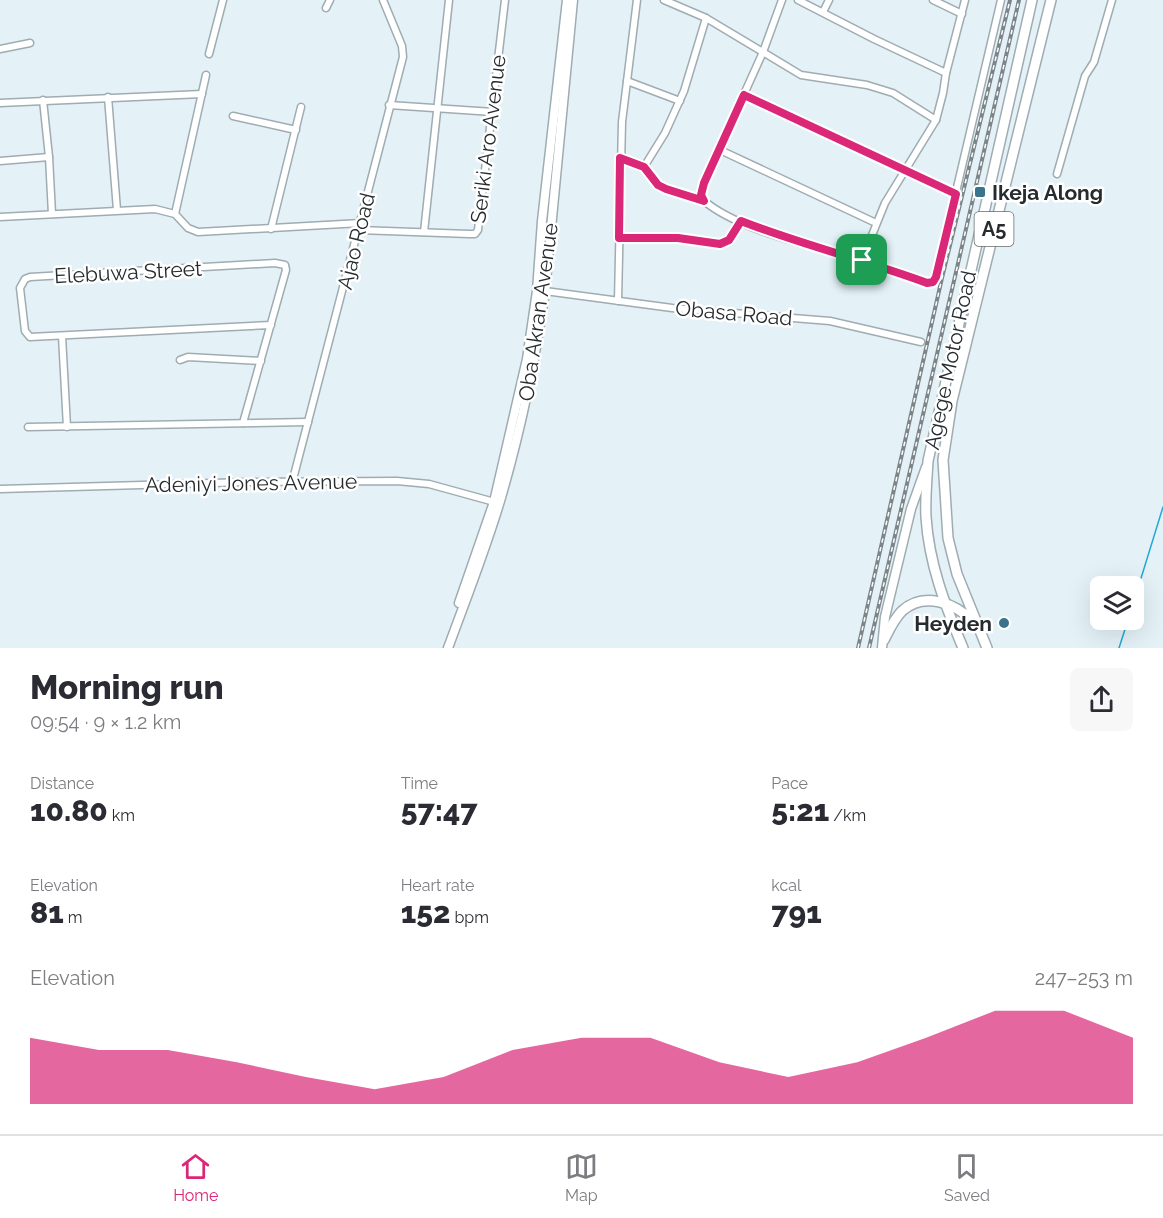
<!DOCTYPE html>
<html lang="en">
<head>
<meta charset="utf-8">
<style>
	body { margin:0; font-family:Raleway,sans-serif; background:#f7f7f7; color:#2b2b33; height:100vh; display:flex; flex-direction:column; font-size:22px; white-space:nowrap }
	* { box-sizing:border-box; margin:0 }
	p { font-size:20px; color:#7c7c81 }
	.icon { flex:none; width:33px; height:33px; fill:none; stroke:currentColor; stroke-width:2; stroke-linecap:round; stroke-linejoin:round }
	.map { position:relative; height:648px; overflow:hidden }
	.details { display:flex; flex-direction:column; background:#fff; flex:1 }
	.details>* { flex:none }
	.fabs { position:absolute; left:1090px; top:576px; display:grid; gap:12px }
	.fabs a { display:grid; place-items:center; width:54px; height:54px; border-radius:9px; background:#fff; box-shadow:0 6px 24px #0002; font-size:30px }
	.pin { position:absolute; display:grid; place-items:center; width:51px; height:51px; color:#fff; margin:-26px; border-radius:12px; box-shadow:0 3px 9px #0006 }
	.round { display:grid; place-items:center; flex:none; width:63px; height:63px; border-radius:9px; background:#f7f7f7 }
	.headline { display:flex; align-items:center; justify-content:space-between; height:102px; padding:0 30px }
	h1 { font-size:33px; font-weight:800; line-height:45px }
	.figures { display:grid; grid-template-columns:repeat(3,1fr); gap:9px; height:102px; padding:6px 30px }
	.figures div { display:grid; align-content:center }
	.figures b { font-size:30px; font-weight:800 }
	.figures small { font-size:16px; font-weight:400 }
	.figures p { font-size:16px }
	.chart { height:168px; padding:12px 30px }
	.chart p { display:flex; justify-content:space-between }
	.chart svg { width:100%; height:108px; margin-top:6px; fill:#db2777; opacity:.7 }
	.dock { display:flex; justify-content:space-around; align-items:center; height:84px; border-top:2px solid #e1e1e2; background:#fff; font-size:16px; color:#7c7c81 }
	.dock a { display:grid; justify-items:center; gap:3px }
	.dock .current { color:#db2777 }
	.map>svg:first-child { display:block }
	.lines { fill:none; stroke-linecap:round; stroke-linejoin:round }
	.stream { stroke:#21a7d6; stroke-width:1.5 }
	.minor-casing { stroke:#9facb2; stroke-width:9 }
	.major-casing { stroke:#9facb2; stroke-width:11 }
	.highway-casing { stroke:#9facb2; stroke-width:12 }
	.minor { stroke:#fff; stroke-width:6 }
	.major { stroke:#fff; stroke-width:8 }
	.highway { stroke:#fff; stroke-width:9 }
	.rail-casing { stroke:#7c8589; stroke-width:4 }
	.rail { stroke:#fff; stroke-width:1.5; stroke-dasharray:4.5; stroke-linecap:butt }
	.route-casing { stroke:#fff; stroke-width:12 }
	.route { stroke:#db2777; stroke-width:8 }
	.poi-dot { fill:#39738c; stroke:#fff; stroke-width:2 }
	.labels { text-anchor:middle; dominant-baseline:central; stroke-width:5; stroke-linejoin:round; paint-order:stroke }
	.shield { fill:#fff; stroke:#676b6d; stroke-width:1.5 }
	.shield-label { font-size:20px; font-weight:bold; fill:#262b2e }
	.street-label { font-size:21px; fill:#262b2e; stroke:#fff }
	.poi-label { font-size:21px; font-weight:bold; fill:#262b2e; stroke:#fff; text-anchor:start }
</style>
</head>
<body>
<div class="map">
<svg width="1163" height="648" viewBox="0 0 1163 648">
	<rect width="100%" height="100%" fill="#e4f2f8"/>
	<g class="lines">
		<g class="stream">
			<path d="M 1134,601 L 1163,507"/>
			<path d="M 1119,648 L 1128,620"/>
		</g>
		<defs>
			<g id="minor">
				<path d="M 664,0 L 706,18 L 801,75 L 867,85 L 893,93 L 936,120"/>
				<path d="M 782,0 L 763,52 L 704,183 L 701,195 L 703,200 C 739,231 815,246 861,260 C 883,267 905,275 927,283 L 933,282 L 936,277 L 1001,0"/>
				<path d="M 798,0 L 874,39 L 946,73"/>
				<path d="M 933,0 L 962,14"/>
				<path d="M 326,8 L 330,0"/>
				<path d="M 823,12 L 829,0"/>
				<path d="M 0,49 L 30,43"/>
				<path d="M 209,54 L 223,0"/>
				<path d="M 627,81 L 680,101"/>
				<path d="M 744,95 L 956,194"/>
				<path d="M 108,97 L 117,210"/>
				<path d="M 43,100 L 49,157 L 52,214"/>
				<path d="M 0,103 L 202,94"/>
				<path d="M 389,105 L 493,112"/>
				<path d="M 233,116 L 296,130"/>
				<path d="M 720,150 L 876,223"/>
				<path d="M 620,158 L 644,167 L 665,133 L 684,91 L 706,18"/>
				<path d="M 0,161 L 49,157"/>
				<path d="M 644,167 C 657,190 679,195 703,201"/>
				<path d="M 1057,174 L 1085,76 L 1094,62 L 1112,0"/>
				<path d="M 175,214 L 206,75"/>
				<path d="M 0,217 L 155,209 L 175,214 L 188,228 L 198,232 L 361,223"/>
				<path d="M 271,229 L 301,107"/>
				<path d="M 359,230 L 469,234 L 475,234 L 478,230 L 505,0"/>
				<path d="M 424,232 L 449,0"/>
				<path d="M 619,238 L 678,238 L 706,243 L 721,244 L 729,240 L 741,221"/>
				<path d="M 862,260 L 885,203 L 936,120 L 943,93 L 946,73 L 965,0"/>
				<path d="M 545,291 L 672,308 L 830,321 L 921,342"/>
				<path d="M 618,301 L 622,122 L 637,0"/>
				<path d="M 62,336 L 67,427"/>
				<path d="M 180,360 L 188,357 L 261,361"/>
				<path d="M 243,423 L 286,270 L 285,265 L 275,263 L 30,277 L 25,279 L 20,288 L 25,331 L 30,337 L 271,325"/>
				<path d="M 28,427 L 308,422"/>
				<path d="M 292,483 L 403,57 L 402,46 L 383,0"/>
				<path d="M 0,489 L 248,482 L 397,481 L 429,484 L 498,503"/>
			</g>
			<g id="major">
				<path d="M 459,603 L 494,502 L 527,359 L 537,291 L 542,221 L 567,0"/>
				<path d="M 448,648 C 466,599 485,551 500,501 C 520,433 535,362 545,291 L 573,0"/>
				<path d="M 882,648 L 885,617 L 911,509 L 926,467"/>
			</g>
			<g id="highway">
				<path d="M 884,640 C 889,630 894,619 902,611 C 924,591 955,603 974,622"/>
				<path d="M 963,648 C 945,605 929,564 926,517 C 925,498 927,479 928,461 L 1032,0"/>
				<path d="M 987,648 L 957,574 L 948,538 L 943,460 L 952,401 L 1051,0"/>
			</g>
		</defs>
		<use href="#minor" class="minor-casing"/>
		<use href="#major" class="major-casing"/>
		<use href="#highway" class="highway-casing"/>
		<use href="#minor" class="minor"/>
		<use href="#major" class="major"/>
		<use href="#highway" class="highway"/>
		<defs>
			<g id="rail">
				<path d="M 858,648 L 942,278 L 1010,0"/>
				<path d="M 869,648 L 1019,0"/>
			</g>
		</defs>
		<use href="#rail" class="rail-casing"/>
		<use href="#rail" class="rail"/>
	</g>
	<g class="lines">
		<defs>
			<path id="route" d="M 744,95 L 956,194 L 936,277 L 933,282 L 927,283 C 865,260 802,245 741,221 L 729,240 L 720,244 L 678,238 L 619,238 L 620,158 L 644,167 L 658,185 L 666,189 L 704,201 L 701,195 L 704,183 Z"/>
		</defs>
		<use href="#route" class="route-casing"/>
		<use href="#route" class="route"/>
	</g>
	<g class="poi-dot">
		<rect x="974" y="186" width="12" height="12" rx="3"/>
		<circle cx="1004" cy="623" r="6"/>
	</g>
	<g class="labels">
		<rect class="shield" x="974.5" y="212" width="39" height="34" rx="4.5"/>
		<g class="shield-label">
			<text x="994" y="229">A5</text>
		</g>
		<g class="street-label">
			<text transform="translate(488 139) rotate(-83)">Seriki Aro Avenue</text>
			<text transform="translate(356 241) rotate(-76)">Ajao Road</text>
			<text transform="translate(128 272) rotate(-3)">Elebuwa Street</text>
			<text transform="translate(538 312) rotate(-82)">Oba Akran Avenue</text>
			<text transform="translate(734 313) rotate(5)">Obasa Road</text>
			<text transform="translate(950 360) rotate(-78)">Agege Motor Road</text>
			<text transform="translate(251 483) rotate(-1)">Adeniyi Jones Avenue</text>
		</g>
		<g class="poi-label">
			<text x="992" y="192">Ikeja Along</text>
			<text x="992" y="623" text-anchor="end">Heyden</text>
		</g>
	</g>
</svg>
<div class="fabs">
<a><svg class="icon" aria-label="layers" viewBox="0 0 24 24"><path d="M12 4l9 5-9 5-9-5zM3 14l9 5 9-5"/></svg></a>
</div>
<div class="pin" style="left:862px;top:260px;background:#1e9e55"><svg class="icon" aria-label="arrive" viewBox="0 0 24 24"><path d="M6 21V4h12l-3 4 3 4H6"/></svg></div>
</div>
<section class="details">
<div class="headline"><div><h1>Morning run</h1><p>09:54 · 9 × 1.2 km</p></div><a class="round"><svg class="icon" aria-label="share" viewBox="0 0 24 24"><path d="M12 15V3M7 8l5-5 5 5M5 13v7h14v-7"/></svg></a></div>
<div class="figures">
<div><p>Distance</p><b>10.80<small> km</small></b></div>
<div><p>Time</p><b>57:47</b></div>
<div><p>Pace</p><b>5:21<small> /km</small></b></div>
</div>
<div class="figures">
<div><p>Elevation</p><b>81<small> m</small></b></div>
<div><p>Heart rate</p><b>152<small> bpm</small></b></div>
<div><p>kcal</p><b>791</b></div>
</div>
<div class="chart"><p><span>Elevation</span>247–253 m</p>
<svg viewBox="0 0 160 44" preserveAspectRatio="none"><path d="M0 44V17L10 22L20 22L30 27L40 33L50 38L60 33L70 22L80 17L90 17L100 27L110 33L120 27L130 17L140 6L150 6L160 17V44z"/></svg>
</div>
</section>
<nav class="dock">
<a class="current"><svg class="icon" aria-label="home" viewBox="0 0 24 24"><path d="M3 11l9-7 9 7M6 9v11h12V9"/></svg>Home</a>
<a><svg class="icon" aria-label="map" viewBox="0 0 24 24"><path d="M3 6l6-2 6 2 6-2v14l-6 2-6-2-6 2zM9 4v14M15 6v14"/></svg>Map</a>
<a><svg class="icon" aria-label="saved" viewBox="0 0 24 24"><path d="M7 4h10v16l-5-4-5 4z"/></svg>Saved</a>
</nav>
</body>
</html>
